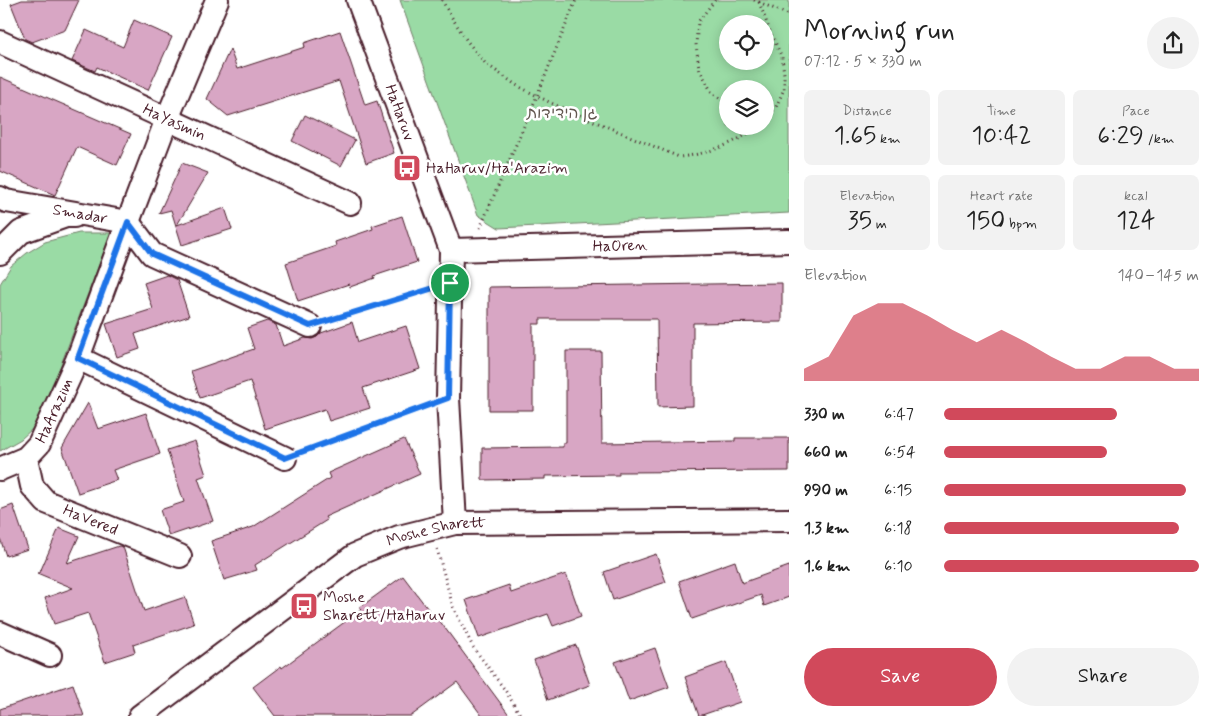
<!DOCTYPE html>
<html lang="en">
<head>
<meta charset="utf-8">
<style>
	body { margin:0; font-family:Mynerve,"Playpen Sans Hebrew",sans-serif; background:#f2f2f2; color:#222; height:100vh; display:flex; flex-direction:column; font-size:19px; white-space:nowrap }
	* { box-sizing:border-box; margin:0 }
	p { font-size:16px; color:#767676 }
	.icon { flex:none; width:28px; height:28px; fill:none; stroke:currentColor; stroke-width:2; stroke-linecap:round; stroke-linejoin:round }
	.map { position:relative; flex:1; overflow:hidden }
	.details { display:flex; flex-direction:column; background:#fff; width:425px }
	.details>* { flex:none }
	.controls { position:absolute; left:719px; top:15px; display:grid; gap:10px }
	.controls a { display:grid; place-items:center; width:55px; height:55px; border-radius:50%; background:#fff; box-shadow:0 2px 12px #0003; font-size:25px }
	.pin { position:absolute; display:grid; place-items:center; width:42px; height:42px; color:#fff; margin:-21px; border:2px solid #fff; border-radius:50%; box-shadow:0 1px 5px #0007 }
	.round { display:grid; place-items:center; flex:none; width:52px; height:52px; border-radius:26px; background:#f2f2f2 }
	.summary { display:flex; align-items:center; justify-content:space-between; height:85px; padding:0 15px }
	h1 { font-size:28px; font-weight:600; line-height:38px }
	.stats { display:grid; grid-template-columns:repeat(3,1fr); gap:8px; height:85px; padding:5px 15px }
	.stats div { display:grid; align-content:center; border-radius:8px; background:#f2f2f2; text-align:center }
	.stats b { font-size:25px; font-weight:600 }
	.stats small { font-size:14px; font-weight:400 }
	.stats p { font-size:14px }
	.chart { height:140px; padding:10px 15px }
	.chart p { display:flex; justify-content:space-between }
	.chart svg { width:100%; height:90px; margin-top:5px; fill:#d1495b; opacity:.7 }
	.cta { display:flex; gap:10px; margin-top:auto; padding:10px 15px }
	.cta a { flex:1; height:58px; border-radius:30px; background:#d1495b; color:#fff; font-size:20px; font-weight:600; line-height:58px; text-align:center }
	.cta a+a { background:#f2f2f2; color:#222 }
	ul { padding:0 15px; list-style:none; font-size:16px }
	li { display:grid; grid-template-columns:80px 60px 1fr; align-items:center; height:38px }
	li i { height:12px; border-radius:6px; background:#d1495b }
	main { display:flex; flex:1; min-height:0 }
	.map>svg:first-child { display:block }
	.green { fill:#9adba5; stroke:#727d68; fill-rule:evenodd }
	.building { fill:#d8a6c4; stroke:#4a1f2b }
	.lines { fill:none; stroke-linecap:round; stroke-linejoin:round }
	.minor-casing { stroke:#4a1f2b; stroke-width:26 }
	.path { stroke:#4a1f2b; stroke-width:3; stroke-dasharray:1 4; stroke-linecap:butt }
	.minor { stroke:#fff; stroke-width:22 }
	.route-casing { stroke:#fff; stroke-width:10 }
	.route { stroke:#1a73e8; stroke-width:6 }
	.labels { text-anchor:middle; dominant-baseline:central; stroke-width:5; stroke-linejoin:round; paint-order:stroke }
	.street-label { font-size:16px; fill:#4a1f2b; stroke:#fff }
	.park-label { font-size:16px; fill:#625750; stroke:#fff }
	.poi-label { font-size:16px; fill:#4a1f2b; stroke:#fff; text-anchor:start }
</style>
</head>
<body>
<main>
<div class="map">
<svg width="789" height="716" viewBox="0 0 789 716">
	<rect width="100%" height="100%" fill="#fff"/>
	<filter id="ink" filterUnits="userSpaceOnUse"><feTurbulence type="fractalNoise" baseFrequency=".02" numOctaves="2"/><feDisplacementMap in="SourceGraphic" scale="10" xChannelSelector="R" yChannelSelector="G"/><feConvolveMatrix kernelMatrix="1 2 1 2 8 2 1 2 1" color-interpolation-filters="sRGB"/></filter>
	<g filter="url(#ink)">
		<g class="green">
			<path d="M 400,0 L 789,0 L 789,213 L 499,228 L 478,215 ZM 728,24 L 765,24 L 765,61 L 728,61 ZM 728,89 L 765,89 L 765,126 L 728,126 Z"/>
			<path d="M 79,233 L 111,233 L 49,396 L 32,429 L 21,439 L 0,451 L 0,284 L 11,266 L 27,253 L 45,242 Z"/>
		</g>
		<g class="building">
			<path d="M 22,0 L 79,0 L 65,30 L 32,42 L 25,39 L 11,4 Z"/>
			<path d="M 134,20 L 172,37 L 148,90 L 97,67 L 95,71 L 72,61 L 86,30 L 123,47 Z"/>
			<path d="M 340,31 L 365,105 L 377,101 L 394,153 L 366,163 L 339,81 L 228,116 L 207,99 L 230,49 L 237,69 L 305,47 L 304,43 Z"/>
			<path d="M 0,77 L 131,134 L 117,165 L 77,147 L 55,195 L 0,171 Z"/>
			<path d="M 305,115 L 355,140 L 341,166 L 292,141 Z"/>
			<path d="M 182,163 L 208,173 L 177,225 L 225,208 L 232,229 L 182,245 L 171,210 L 159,213 Z"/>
			<path d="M 402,216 L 417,262 L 374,276 L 375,278 L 350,287 L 349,284 L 298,301 L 286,263 L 336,246 L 335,242 L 373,229 L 372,226 Z"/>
			<path d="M 167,275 L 177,280 L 189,316 L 135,334 L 140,349 L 117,357 L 106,324 L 153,309 L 144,283 Z"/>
			<path d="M 782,283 L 782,322 L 693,323 L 693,406 L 658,407 L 657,319 L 540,319 L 540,324 L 533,324 L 533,410 L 489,410 L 489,287 Z"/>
			<path d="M 267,321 L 276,325 L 283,346 L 305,338 L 312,339 L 317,337 L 321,333 L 352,322 L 358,342 L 406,326 L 420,369 L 363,388 L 370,408 L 329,421 L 325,409 L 265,429 L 250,381 L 200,398 L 191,371 L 254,349 L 247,328 Z"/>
			<path d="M 566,351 L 601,351 L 602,443 L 735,441 L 735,438 L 789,438 L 789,471 L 619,472 L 619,475 L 545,476 L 545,479 L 482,480 L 482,448 L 563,447 L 563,443 L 566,443 Z"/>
			<path d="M 88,403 L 98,429 L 146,413 L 160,454 L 113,470 L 117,480 L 78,493 L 62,448 Z"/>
			<path d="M 404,439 L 420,474 L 325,517 L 327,520 L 255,565 L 257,570 L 224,580 L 211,541 L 253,527 L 330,478 L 328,473 Z"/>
			<path d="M 195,441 L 206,475 L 198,478 L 213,521 L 169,536 L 160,510 L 184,502 L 167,450 Z"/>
			<path d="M 13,505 L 28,549 L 6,556 L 0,538 L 0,510 Z"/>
			<path d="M 59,528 L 79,536 L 67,563 L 119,546 L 123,547 L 144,611 L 185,597 L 194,624 L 133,645 L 135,652 L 105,662 L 88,613 L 54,624 L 45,598 L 73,588 L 37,573 L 40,572 Z"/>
			<path d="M 656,554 L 666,582 L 613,600 L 604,572 Z"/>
			<path d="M 735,561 L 742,583 L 789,566 L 789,597 L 764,606 L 761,595 L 692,619 L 679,581 Z"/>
			<path d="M 566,574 L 581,616 L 553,626 L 548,614 L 479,638 L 466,600 L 509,585 L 511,593 Z"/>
			<path d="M 403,576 L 437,621 L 439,620 L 510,716 L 482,716 L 457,682 L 411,716 L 275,716 L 253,687 L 281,666 L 282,668 L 361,610 L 359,608 Z"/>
			<path d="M 576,645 L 590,685 L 548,700 L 534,660 Z"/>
			<path d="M 655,648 L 669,687 L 629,701 L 615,662 Z"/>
			<path d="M 726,662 L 740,702 L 699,716 L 685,677 Z"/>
			<path d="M 73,684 L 84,716 L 0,716 L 0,709 Z"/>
		</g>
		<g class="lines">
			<defs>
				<g id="minor">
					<path id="s1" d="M 358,0 L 451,250 L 448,398 L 455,523"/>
					<path id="s2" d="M 0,42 L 350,203"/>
					<path id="s3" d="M 0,198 L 6,201 L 128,222 L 152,254 L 310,326"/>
					<path id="s4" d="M 451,250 L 789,241"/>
					<path d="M 0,253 L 21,232 L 66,216 L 74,216"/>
					<path d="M 78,358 L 285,458"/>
					<path id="s5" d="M 26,458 L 32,486 L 46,502 L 180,556"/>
					<path id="s6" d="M 0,469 L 26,458 L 39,444 L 78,358 L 128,222 L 167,119 L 217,0"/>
					<path d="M 0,633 L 50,655"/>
					<path id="s7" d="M 140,716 L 355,555 L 399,537 L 455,523 L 789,520"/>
				</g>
			</defs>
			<use href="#minor" class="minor-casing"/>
			<g class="path">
				<path d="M 442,0 L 449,13 L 467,41 L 485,63 L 516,85 L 551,103 L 679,157 C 705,155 738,143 758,126"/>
				<path d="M 715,0 L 698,22 L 696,44 L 699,68 L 712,93 L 728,104"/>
				<path d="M 754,0 L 789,15"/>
				<path d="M 759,2 L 771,34 L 782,57 L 784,74 L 784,89 L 776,107 L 765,120"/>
				<path d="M 480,228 L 537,96 L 576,0"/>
				<path d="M 329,320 L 428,290"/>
				<path d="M 303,451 L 427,406"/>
				<path d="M 437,549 L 453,607 L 473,647 L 505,690 L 521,716"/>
			</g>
			<use href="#minor" class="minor"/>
		</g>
	</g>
	<g class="lines" filter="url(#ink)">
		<defs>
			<path id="route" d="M 128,222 L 152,254 L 310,326 L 450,283 L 448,398 L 285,458 L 78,358 Z"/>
		</defs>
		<use href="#route" class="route-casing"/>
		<use href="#route" class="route"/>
	</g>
	<defs>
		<symbol id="bus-square" viewBox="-11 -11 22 22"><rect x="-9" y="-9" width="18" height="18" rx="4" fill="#d1495b" stroke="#fff"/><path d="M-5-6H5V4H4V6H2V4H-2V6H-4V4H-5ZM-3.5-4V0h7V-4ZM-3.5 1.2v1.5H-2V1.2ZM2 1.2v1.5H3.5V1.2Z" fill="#fff"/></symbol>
	</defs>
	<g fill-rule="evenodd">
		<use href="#bus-square" x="391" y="152" width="32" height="32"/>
		<use href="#bus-square" x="288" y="590" width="32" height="32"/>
	</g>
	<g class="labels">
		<g class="street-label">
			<text stroke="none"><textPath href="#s1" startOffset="120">HaHaruv</textPath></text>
			<text stroke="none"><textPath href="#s2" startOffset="192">HaYasmin</textPath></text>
			<text stroke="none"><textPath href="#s3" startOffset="82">Smadar</textPath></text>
			<text stroke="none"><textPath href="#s4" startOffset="169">HaOren</textPath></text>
			<text stroke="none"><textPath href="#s6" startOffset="84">HaArazim</textPath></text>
			<text stroke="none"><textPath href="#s5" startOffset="98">HaVered</textPath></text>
			<text stroke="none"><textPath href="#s7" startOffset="354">Moshe Sharett</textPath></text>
		</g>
		<g class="park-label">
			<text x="562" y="113">גן הידידות</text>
		</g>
		<g class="poi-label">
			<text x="426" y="168">HaHaruv/Ha'Arazim</text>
			<text x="323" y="597">Moshe<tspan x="323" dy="18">Sharett/HaHaruv</tspan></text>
		</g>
	</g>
</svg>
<div class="controls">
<a><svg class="icon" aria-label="locate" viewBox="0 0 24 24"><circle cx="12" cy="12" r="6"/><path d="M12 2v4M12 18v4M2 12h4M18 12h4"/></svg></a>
<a><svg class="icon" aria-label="layers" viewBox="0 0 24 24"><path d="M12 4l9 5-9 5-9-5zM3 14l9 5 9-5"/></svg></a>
</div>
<div class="pin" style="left:450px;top:283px;background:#1e9e55"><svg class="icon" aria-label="arrive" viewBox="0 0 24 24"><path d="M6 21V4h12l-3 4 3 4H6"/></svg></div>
</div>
<section class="details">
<div class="summary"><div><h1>Morning run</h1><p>07:12 · 5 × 330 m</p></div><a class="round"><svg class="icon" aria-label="share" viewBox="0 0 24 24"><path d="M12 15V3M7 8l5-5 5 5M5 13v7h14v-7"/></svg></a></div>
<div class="stats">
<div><p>Distance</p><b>1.65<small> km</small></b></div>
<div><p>Time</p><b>10:42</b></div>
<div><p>Pace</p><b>6:29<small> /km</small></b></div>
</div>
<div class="stats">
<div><p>Elevation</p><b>35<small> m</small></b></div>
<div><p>Heart rate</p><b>150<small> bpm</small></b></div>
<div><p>kcal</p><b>124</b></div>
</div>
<div class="chart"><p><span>Elevation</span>140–145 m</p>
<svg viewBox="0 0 160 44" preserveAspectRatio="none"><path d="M0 44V38L10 32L20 12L30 6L40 6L50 12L60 19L70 25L80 19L90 25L100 32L110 38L120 38L130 32L140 32L150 38L160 38V44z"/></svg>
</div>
<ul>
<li><b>330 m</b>6:47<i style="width:68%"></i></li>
<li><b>660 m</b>6:54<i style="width:64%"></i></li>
<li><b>990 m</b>6:15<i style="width:95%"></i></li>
<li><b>1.3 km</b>6:18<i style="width:92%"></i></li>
<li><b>1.6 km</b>6:10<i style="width:100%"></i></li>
</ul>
<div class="cta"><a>Save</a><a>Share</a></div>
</section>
</main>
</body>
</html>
